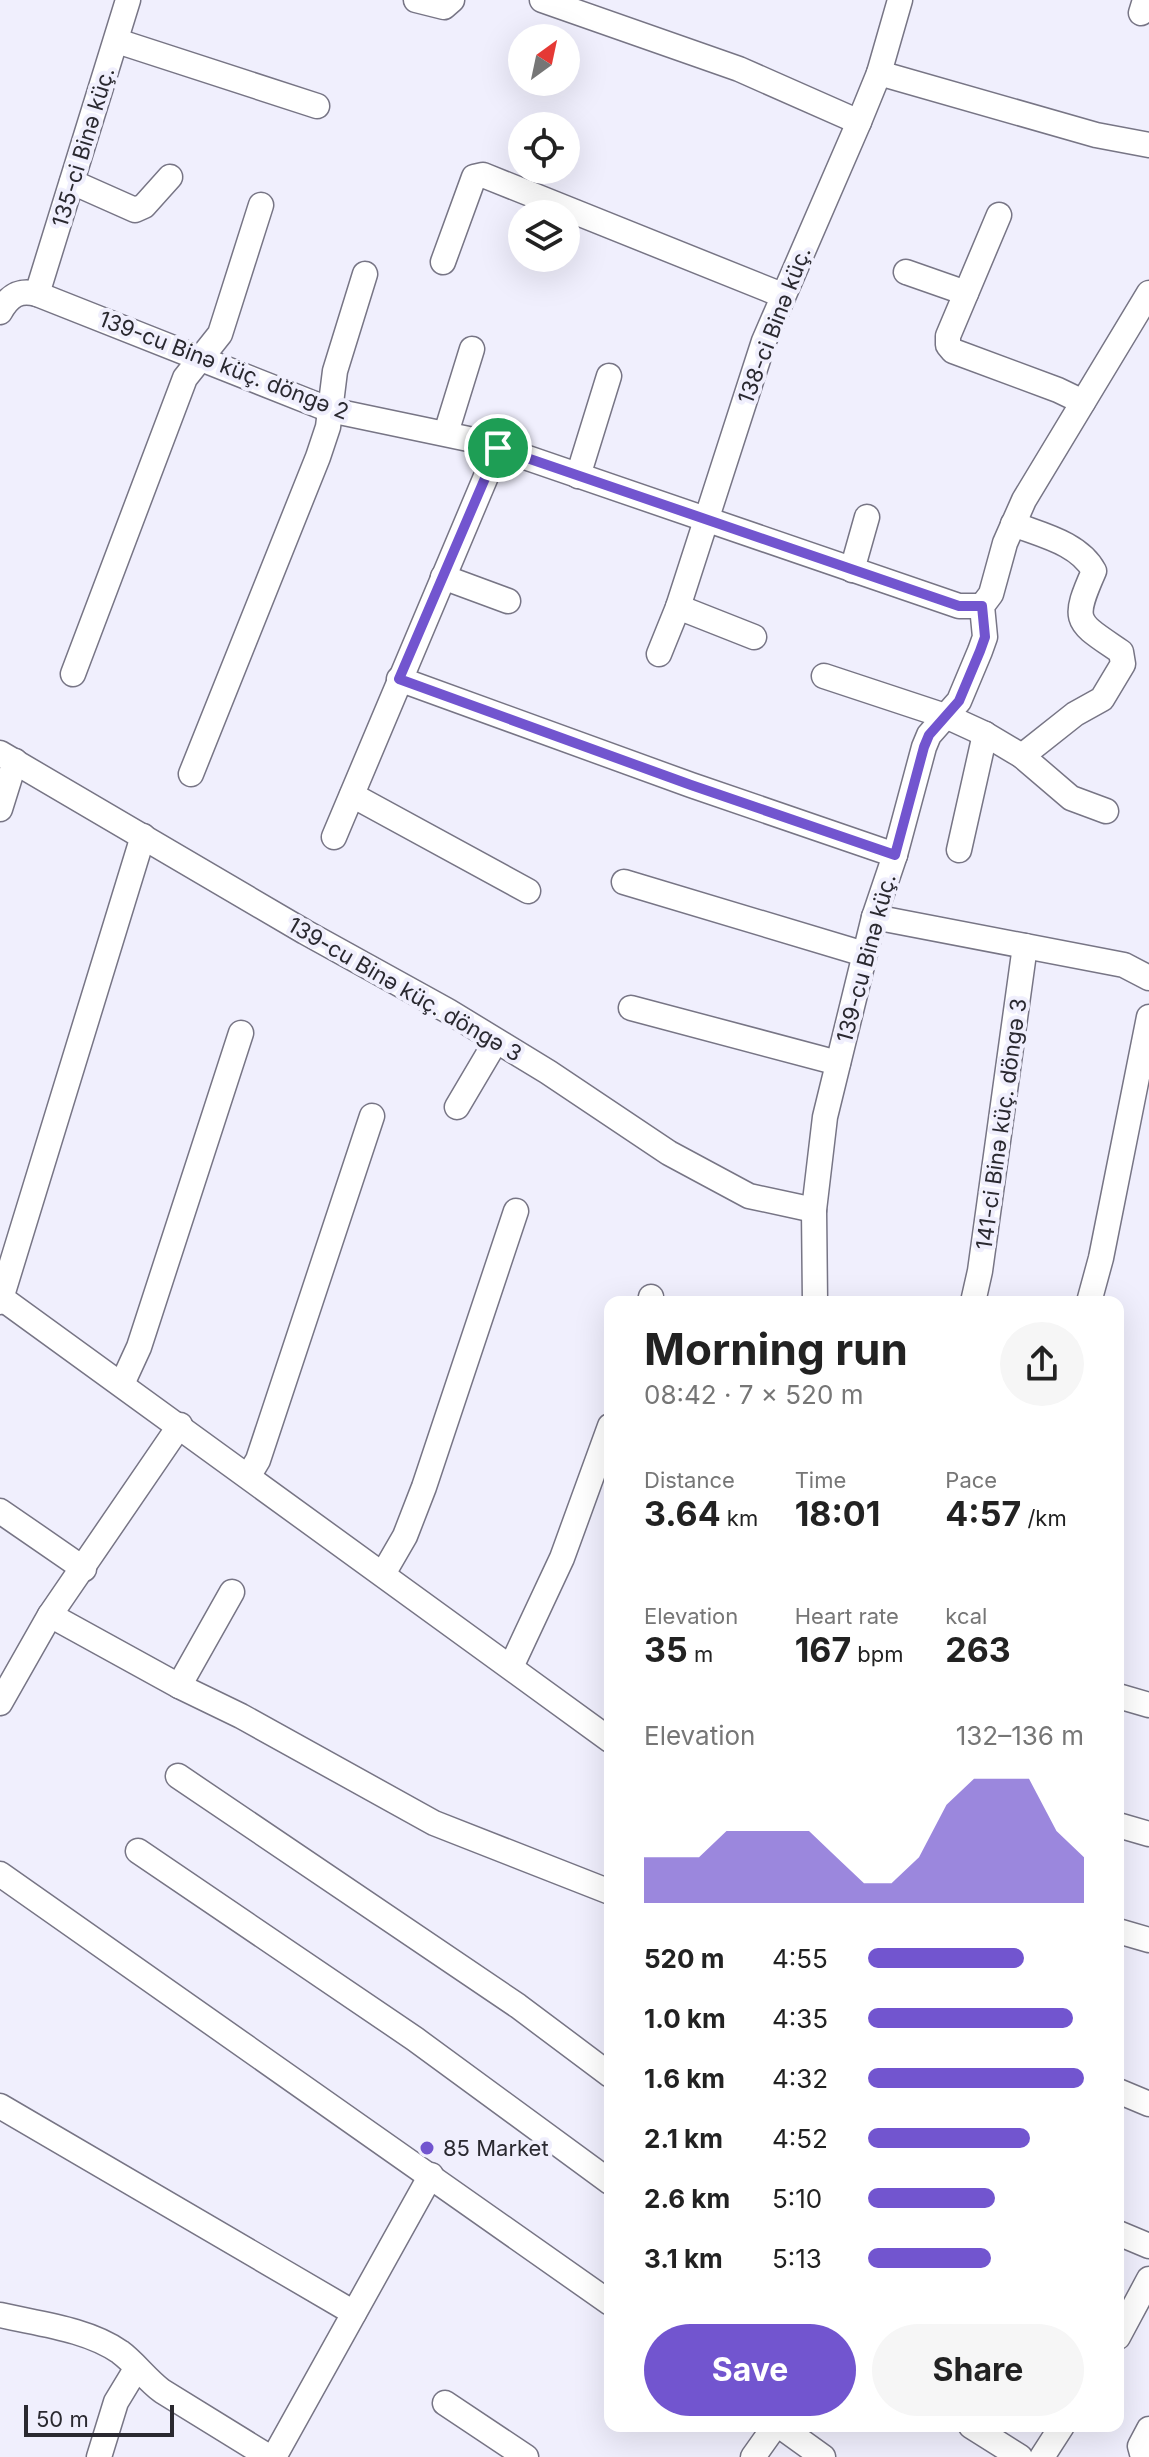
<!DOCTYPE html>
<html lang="en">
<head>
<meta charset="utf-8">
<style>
	body { margin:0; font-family:Inter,sans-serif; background:#f6f6f6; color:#222; height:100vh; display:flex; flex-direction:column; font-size:30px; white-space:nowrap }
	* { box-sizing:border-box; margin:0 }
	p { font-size:26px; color:#767676 }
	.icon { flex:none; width:44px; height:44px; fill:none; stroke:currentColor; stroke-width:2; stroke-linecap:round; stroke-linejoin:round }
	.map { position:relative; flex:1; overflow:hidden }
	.drawer { position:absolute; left:604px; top:1296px; width:520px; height:1136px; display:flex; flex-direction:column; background:#fff; border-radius:16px; box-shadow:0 8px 32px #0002 }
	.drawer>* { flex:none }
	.needle { width:52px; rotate:33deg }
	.fabs { position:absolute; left:508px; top:24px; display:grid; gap:16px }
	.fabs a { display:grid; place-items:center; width:72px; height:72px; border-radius:50%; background:#fff; box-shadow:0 8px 32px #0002; font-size:40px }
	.scale { position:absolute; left:24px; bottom:20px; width:150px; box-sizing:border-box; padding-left:8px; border:4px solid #2a2930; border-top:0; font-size:22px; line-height:28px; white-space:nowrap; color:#2a2930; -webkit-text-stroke:6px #f0effd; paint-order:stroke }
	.pin { position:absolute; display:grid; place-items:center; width:68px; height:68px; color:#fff; margin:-34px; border:4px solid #fff; border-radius:50%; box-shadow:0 2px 8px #0007 }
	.round { display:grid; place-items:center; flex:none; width:84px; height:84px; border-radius:42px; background:#f6f6f6 }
	.head { display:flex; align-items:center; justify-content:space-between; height:136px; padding:0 40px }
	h1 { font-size:44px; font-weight:700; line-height:60px }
	.metrics { display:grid; grid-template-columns:repeat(3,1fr); gap:12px; height:136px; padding:8px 40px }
	.metrics div { display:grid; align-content:center }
	.metrics b { font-size:34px; font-weight:700 }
	.metrics small { font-size:22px; font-weight:400 }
	.metrics p { font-size:22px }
	.chart { height:224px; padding:16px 40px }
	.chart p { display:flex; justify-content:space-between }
	.chart svg { width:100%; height:144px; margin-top:8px; fill:#7255cf; opacity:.7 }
	.button { display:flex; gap:16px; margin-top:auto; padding:16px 40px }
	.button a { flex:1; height:92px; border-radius:48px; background:#7255cf; color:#fff; font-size:32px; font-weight:700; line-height:92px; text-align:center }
	.button a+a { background:#f6f6f6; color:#222 }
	ul { padding:0 40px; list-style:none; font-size:26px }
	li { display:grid; grid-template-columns:128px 96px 1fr; align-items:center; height:60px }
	li i { height:20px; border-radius:10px; background:#7255cf }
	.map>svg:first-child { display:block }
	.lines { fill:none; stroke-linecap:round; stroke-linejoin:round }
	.minor-casing { stroke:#777585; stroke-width:27 }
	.minor { stroke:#fff; stroke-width:24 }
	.route-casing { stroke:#fff; stroke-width:16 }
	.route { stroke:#7255cf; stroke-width:10 }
	.poi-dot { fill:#7255cf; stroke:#f0effd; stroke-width:3 }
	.labels { text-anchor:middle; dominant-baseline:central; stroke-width:8; stroke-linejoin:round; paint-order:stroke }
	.street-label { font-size:22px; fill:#2a2930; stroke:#f0effd }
	.poi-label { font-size:22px; fill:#2a2930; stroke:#f0effd; text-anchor:start }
</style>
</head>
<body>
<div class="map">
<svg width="1149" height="2457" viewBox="0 0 1149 2457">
	<rect width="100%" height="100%" fill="#f0effd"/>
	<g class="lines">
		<defs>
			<g id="minor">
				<path d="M 416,0 L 444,7 L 452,0"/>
				<path d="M 542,0 L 739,69 L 859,122"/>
				<path d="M 1141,13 L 1145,0"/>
				<path d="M 117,41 L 317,106"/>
				<path d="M 879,73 L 1096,135 L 1149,145"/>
				<path d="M 72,182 L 135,210 L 144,206 L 170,177"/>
				<path d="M 999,215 L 948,336 L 948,345 L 953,351 L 1058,390 L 1083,402"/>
				<path d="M 443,262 L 474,177 L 483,175 L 782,295"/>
				<path d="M 906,272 L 966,293"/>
				<path d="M 37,294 L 128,0"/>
				<path d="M 0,312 C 9,296 19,289 37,294 L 330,410 L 478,441 L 959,606 L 982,606"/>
				<path d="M 446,433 L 472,349"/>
				<path d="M 578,476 L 609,376"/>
				<path d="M 1013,524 C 1041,535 1079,543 1094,571 C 1071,623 1076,621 1121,652 L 1123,664 L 1102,699 L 1075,714 L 1022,756"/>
				<path d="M 852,570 L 867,517"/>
				<path d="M 443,577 L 508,601"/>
				<path d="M 678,607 L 754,637"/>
				<path d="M 659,654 L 678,607 L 764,341 L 859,122 L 879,73 L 900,0"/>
				<path d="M 73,674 L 185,378 L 220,334 L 261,205"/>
				<path d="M 824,676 L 948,717 L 985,734 L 1022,756 L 1071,798 L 1106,811"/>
				<path d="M 399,679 L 691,785 L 895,855"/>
				<path d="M 0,753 L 305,932 L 448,1011 L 548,1072 L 669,1153 L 749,1196 L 814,1210"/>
				<path d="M 191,774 L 318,457 L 328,427 L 335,371 L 365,274"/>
				<path d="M 352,795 L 528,891"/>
				<path d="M 0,809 L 15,761"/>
				<path d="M 334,837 L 498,448"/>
				<path d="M 959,850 L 985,734"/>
				<path d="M 624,882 L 864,954"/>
				<path d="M 874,917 L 1124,965 L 1149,978"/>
				<path d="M 631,1008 L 838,1063"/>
				<path d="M 457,1107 L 496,1041"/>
				<path d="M 0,1297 L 610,1740"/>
				<path d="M 0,1302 L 143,836"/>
				<path d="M 650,1302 L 651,1297"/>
				<path d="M 815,1302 L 814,1210 L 825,1117 L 874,917 L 895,855 L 924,747 L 929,735 L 959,701 L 980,651 L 985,637 L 982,606 L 991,594 L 1005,543 L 1024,500 L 1149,293"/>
				<path d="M 973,1302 L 980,1271 L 1025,946"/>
				<path d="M 1089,1302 L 1101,1258 L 1149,1017"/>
				<path d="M 122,1384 L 139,1347 L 241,1033"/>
				<path d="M 249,1475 L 258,1460 L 372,1116"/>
				<path d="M 0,1511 L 84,1569"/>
				<path d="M 383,1574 L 405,1536 L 424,1487 L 516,1211"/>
				<path d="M 50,1615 L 179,1686 L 241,1716 L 434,1823 L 610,1892"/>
				<path d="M 511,1667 L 562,1558 L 610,1426"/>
				<path d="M 179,1686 L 232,1592"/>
				<path d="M 1118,1696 L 1149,1705"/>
				<path d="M 0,1703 L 50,1615 L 180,1425"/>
				<path d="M 178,1776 L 518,2006 L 610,2075"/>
				<path d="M 1118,1825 L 1149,1834"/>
				<path d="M 138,1851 L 415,2039 L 610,2182"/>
				<path d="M 0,1874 L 610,2303"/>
				<path d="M 1118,1931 L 1149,1940"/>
				<path d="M 1118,2091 L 1149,2104"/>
				<path d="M 0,2106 L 354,2313"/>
				<path d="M 1118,2233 L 1149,2246"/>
				<path d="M 0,2315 C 39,2324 87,2329 120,2352 C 135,2363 146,2379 162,2391 L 269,2457"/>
				<path d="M 1118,2337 L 1149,2279"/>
				<path d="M 445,2403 L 526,2457"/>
				<path d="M 780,2426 L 823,2457"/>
				<path d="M 971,2426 L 1020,2457"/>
				<path d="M 99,2457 L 116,2402 L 136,2369"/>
				<path d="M 274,2457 L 431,2175"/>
				<path d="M 753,2457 L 775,2426"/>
				<path d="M 1042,2457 L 1062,2426"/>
				<path d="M 1143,2457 L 1140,2446 L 1149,2429"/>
			</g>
		</defs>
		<use href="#minor" class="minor-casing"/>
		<use href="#minor" class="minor"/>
	</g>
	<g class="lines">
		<defs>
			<path id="route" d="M 498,448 L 959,606 L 982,606 L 985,637 L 980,651 L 959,701 L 929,735 L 924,747 L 895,855 L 691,785 L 399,679 Z"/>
		</defs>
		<use href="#route" class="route-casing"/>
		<use href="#route" class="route"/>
	</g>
	<circle class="poi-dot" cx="427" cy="2148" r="8"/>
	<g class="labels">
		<g class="street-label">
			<text transform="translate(83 147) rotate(-73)">135-ci Binə küç.</text>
			<text transform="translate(774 325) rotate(-69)">138-ci Binə küç.</text>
			<text transform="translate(224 365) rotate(21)">139-cu Binə küç. döngə 2</text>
			<text transform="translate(866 958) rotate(-75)">139-cu Binə küç.</text>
			<text transform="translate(405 989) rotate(30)">139-cu Binə küç. döngə 3</text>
			<text transform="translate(1001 1124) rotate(-82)">141-ci Binə küç. döngə 3</text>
		</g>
		<g class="poi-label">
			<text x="443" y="2148">85 Market</text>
		</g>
	</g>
</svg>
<div class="fabs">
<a><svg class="needle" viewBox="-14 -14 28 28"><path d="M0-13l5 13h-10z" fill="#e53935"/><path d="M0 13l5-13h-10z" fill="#767676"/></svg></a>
<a><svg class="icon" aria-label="locate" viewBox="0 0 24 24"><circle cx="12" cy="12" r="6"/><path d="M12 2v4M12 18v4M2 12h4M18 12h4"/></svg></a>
<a><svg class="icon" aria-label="layers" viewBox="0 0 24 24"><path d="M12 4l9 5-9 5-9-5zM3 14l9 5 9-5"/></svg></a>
</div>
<div class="scale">50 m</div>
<div class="pin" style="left:498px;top:448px;background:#1e9e55"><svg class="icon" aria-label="arrive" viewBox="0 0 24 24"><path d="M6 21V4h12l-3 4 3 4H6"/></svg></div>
<section class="drawer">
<div class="head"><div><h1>Morning run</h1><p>08:42 · 7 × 520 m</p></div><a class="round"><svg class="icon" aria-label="share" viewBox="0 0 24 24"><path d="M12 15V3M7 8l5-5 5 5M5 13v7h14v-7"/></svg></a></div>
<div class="metrics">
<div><p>Distance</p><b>3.64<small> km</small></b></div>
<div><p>Time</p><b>18:01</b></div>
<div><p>Pace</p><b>4:57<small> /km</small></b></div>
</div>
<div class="metrics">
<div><p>Elevation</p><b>35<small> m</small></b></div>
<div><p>Heart rate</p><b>167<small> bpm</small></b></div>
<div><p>kcal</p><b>263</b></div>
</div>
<div class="chart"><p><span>Elevation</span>132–136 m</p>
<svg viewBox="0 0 160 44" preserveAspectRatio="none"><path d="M0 44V30L10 30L20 30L30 22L40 22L50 22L60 22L70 30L80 38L90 38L100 30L110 14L120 6L130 6L140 6L150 22L160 30V44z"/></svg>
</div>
<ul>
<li><b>520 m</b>4:55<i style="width:72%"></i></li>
<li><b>1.0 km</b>4:35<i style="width:95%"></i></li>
<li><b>1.6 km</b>4:32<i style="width:100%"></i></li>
<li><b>2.1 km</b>4:52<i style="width:75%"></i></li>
<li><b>2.6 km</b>5:10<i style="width:59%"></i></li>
<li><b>3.1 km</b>5:13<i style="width:57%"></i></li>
</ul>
<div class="button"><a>Save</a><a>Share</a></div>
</section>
</div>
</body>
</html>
